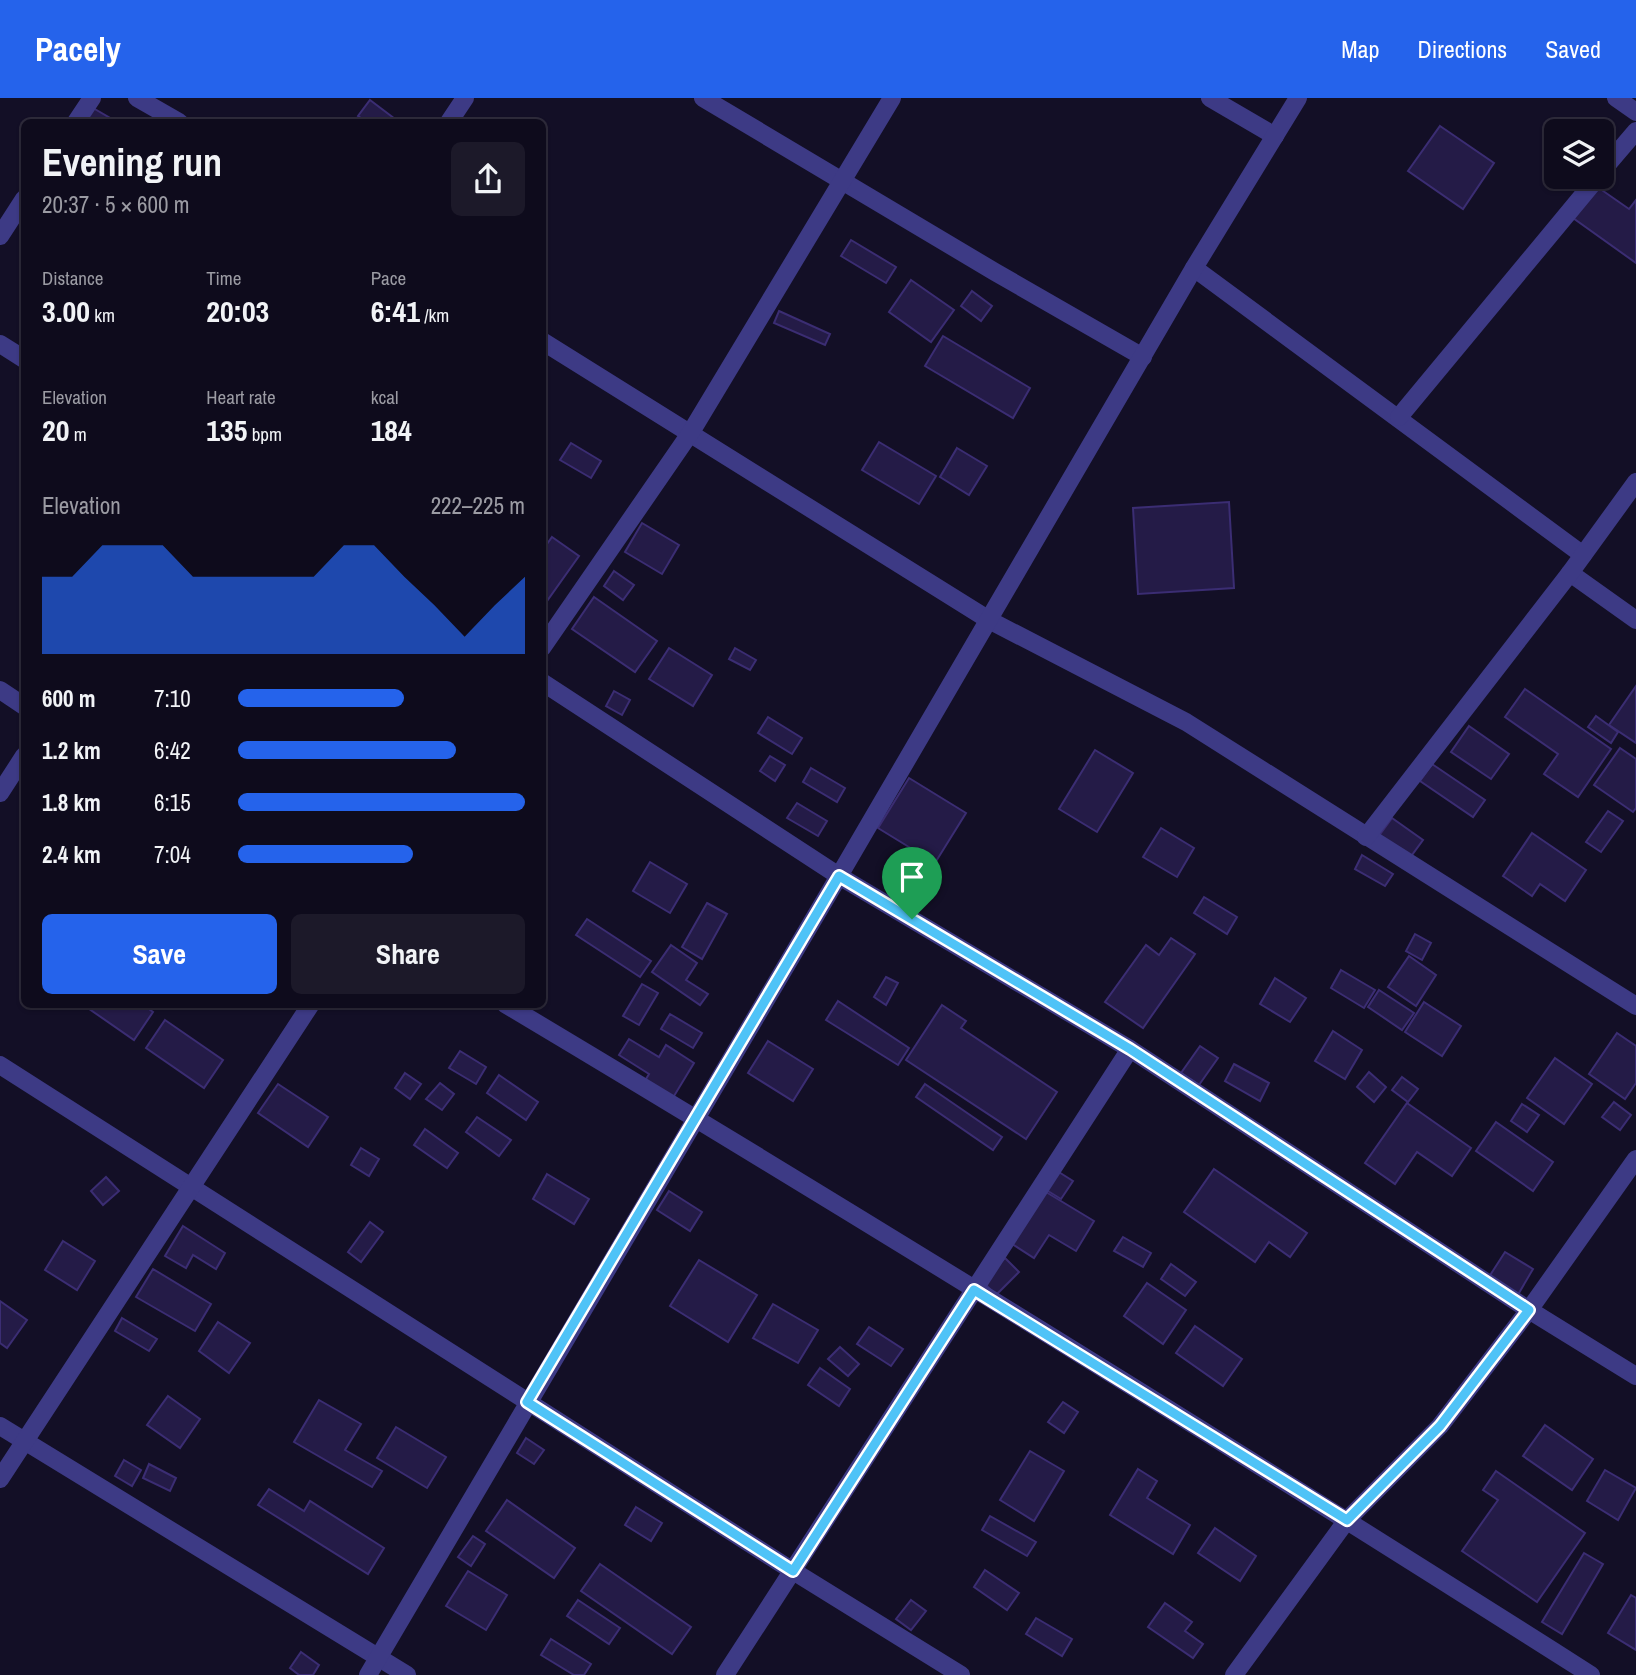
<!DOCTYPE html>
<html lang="en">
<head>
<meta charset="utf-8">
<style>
	body { margin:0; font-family:"Archivo Narrow",sans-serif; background:#1c1929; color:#f1f3f6; height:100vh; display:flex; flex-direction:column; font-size:26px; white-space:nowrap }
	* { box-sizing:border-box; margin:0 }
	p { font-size:23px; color:#9b9ba3 }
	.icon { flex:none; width:38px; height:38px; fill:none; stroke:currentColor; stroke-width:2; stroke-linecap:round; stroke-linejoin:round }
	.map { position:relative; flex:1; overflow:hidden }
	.sheet { position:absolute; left:21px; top:21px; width:525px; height:889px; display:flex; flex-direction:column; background:#0e0b1c; border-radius:10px; box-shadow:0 2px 5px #0004,0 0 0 2px #2e2b3b }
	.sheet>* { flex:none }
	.fabs { position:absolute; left:1544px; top:21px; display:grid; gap:14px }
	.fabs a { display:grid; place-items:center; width:70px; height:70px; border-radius:10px; background:#0e0b1c; box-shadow:0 2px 5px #0004,0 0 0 2px #2e2b3b; font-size:35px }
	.pin { position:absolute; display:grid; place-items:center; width:60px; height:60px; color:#fff; margin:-72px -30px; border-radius:50% 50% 50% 0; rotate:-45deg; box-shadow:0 0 7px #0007 }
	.pin .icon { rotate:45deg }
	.round { display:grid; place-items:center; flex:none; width:74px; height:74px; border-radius:10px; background:#1c1929 }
	.head { display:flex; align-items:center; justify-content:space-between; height:119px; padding:0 21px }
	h1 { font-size:38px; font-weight:700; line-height:52px }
	.stats { display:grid; grid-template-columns:repeat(3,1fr); gap:10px; height:119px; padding:7px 21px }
	.stats div { display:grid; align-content:center }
	.stats b { font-size:30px; font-weight:700 }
	.stats small { font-size:19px; font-weight:400 }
	.stats p { font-size:19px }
	.chart { height:196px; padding:14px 21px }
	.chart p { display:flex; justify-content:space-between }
	.chart svg { width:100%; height:126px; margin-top:7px; fill:#2563eb; opacity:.7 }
	.button { display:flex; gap:14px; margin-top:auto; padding:14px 21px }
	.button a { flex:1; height:80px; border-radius:10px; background:#2563eb; color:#fff; font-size:28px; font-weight:700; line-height:80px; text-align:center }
	.button a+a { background:#1c1929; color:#f1f3f6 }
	ul { padding:0 21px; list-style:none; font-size:23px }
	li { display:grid; grid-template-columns:112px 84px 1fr; align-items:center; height:52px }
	li i { height:18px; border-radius:9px; background:#2563eb }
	header { display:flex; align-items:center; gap:42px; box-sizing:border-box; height:98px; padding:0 35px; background:#2563eb; color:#fff }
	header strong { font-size:33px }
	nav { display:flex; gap:38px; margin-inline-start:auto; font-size:24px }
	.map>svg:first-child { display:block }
	.building { fill:#241b47; stroke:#3b2d73; stroke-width:2 }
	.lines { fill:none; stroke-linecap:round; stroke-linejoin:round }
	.minor { stroke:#3d3a85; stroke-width:18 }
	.route-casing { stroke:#fff; stroke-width:14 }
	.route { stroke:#4fc3f7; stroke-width:9 }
</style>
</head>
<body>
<header>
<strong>Pacely</strong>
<nav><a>Map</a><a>Directions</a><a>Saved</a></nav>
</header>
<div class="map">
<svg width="1636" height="1577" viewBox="0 0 1636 1577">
	<rect width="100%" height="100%" fill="#130f26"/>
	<g class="building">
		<path d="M 370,2 L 399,24 L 367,24 L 358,18 Z"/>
		<path d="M 93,10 L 110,20 L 108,24 L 84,24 Z"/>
		<path d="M 1440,28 L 1494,65 L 1463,111 L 1408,73 Z"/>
		<path d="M 1596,88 L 1629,111 L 1636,102 L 1636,165 L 1573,120 Z"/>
		<path d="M 851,142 L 896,169 L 886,185 L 841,158 Z"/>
		<path d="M 911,182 L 954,212 L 931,244 L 889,214 Z"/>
		<path d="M 972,193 L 992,208 L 981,223 L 961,208 Z"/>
		<path d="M 779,213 L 830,236 L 825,247 L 774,225 Z"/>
		<path d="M 943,238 L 1030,290 L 1013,320 L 925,268 Z"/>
		<path d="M 879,344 L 936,378 L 919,406 L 862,372 Z"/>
		<path d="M 571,345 L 601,363 L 591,380 L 560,362 Z"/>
		<path d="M 957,350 L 987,368 L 969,397 L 940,379 Z"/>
		<path d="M 1229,404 L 1234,490 L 1138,496 L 1133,410 Z"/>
		<path d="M 642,425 L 679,447 L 662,476 L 625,454 Z"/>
		<path d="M 552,439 L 579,458 L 542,510 L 542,453 Z"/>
		<path d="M 614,473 L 634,487 L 623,502 L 604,488 Z"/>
		<path d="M 594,499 L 657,543 L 635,574 L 572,531 Z"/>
		<path d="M 669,550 L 712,577 L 693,608 L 649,581 Z"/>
		<path d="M 735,550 L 756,562 L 750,572 L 729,561 Z"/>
		<path d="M 1636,588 L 1636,645 L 1609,627 Z"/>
		<path d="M 1525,591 L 1611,651 L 1578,699 L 1544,676 L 1558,656 L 1505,619 Z"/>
		<path d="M 614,593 L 630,602 L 622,617 L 606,608 Z"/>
		<path d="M 1596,618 L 1618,634 L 1611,645 L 1588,629 Z"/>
		<path d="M 768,619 L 802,640 L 792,656 L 758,635 Z"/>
		<path d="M 1469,628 L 1509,656 L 1491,681 L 1451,654 Z"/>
		<path d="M 1620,650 L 1636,661 L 1636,710 L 1633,714 L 1594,687 Z"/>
		<path d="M 1095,652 L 1133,675 L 1097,734 L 1059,711 Z"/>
		<path d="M 770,658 L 785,667 L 775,683 L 760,673 Z"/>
		<path d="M 1432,666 L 1485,702 L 1473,719 L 1420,683 Z"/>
		<path d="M 811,670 L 845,690 L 837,704 L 803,684 Z"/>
		<path d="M 909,680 L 966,715 L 935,765 L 878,730 Z"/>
		<path d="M 797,705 L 827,723 L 818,738 L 787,720 Z"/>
		<path d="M 1608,713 L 1623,723 L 1601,754 L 1586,744 Z"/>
		<path d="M 1392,720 L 1423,742 L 1409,761 L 1378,739 Z"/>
		<path d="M 1161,730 L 1194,750 L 1177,779 L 1143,759 Z"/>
		<path d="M 1532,735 L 1586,772 L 1565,803 L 1540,786 L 1532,798 L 1503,778 Z"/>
		<path d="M 1362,757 L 1393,776 L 1385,788 L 1355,771 Z"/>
		<path d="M 650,764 L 687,786 L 670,815 L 633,793 Z"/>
		<path d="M 916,781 L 930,792 L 917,809 L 904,798 Z"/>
		<path d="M 1204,799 L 1237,819 L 1227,836 L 1194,815 Z"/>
		<path d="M 707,805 L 727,816 L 702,861 L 682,849 Z"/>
		<path d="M 587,821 L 651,863 L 640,879 L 576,837 Z"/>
		<path d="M 1415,836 L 1431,845 L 1422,862 L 1406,853 Z"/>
		<path d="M 1171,840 L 1195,856 L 1143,930 L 1105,904 L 1146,847 L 1159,857 Z"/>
		<path d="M 671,847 L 697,865 L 686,882 L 708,896 L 700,907 L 652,874 Z"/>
		<path d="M 1409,858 L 1436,877 L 1416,908 L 1388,889 Z"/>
		<path d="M 1341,872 L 1375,892 L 1364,910 L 1331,890 Z"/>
		<path d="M 886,879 L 898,885 L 886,907 L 874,899 Z"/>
		<path d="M 1275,880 L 1306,900 L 1290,924 L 1260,906 Z"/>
		<path d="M 642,886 L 658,895 L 639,927 L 623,918 Z"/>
		<path d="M 1379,892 L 1414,915 L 1402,932 L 1368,909 Z"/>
		<path d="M 838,903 L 909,950 L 898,967 L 826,922 Z"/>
		<path d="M 1424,904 L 1461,928 L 1442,958 L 1405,934 Z"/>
		<path d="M 82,906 L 142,906 L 153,914 L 134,942 Z"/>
		<path d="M 942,907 L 966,923 L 961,930 L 1057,994 L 1026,1041 L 906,962 Z"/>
		<path d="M 670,916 L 702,935 L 693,950 L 661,931 Z"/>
		<path d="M 165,922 L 223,962 L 204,990 L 146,950 Z"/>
		<path d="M 1333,933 L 1362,952 L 1345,981 L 1315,963 Z"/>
		<path d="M 1617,935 L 1636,948 L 1636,985 L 1625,1001 L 1589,976 Z"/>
		<path d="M 629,941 L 659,959 L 666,947 L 694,965 L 671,1003 L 643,986 L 649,976 L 619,957 Z"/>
		<path d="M 768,943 L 813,971 L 793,1003 L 748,975 Z"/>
		<path d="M 1200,948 L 1218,960 L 1199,987 L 1181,975 Z"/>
		<path d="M 460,953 L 486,969 L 476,986 L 449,970 Z"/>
		<path d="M 1555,960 L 1592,986 L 1564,1026 L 1527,1000 Z"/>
		<path d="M 1234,966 L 1269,985 L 1260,1003 L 1225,983 Z"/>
		<path d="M 1369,974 L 1386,989 L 1374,1004 L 1357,989 Z"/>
		<path d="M 405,975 L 421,986 L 410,1001 L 395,990 Z"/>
		<path d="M 499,977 L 538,1004 L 526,1022 L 487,995 Z"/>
		<path d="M 1402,979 L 1418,991 L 1408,1004 L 1392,992 Z"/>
		<path d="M 440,985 L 454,996 L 442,1012 L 426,1001 Z"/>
		<path d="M 278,986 L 328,1019 L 308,1049 L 258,1015 Z"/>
		<path d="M 925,986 L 1002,1039 L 993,1052 L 916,999 Z"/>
		<path d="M 1614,1004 L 1631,1017 L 1620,1032 L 1602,1019 Z"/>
		<path d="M 1407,1005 L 1471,1050 L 1452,1078 L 1417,1054 L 1395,1086 L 1365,1065 Z"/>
		<path d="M 1522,1006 L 1539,1017 L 1527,1034 L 1511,1023 Z"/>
		<path d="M 477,1019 L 511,1042 L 499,1058 L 466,1034 Z"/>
		<path d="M 1496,1024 L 1553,1064 L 1533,1093 L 1476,1053 Z"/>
		<path d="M 425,1031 L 458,1055 L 447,1070 L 414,1047 Z"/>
		<path d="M 361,1050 L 379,1061 L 369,1078 L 351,1067 Z"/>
		<path d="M 1054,1071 L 1073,1083 L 1061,1101 L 1043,1090 Z"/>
		<path d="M 1214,1071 L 1307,1135 L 1290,1159 L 1269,1144 L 1255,1164 L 1184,1114 Z"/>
		<path d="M 547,1076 L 589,1101 L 574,1126 L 533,1101 Z"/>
		<path d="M 106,1079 L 119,1093 L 103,1107 L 91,1093 Z"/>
		<path d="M 1041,1091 L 1094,1123 L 1076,1153 L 1049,1137 L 1034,1160 L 1009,1144 Z"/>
		<path d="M 669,1093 L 702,1114 L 690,1133 L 657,1112 Z"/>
		<path d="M 370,1124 L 383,1134 L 361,1164 L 348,1154 Z"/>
		<path d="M 183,1128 L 225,1155 L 216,1171 L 193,1157 L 186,1170 L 165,1158 Z"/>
		<path d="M 1123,1139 L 1151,1155 L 1143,1169 L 1114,1153 Z"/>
		<path d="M 63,1143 L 95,1163 L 77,1192 L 45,1172 Z"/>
		<path d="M 1505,1154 L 1533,1171 L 1516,1200 L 1487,1182 Z"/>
		<path d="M 1005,1160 L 1019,1174 L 996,1197 L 982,1183 Z"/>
		<path d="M 699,1162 L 757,1197 L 728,1244 L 670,1208 Z"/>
		<path d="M 1171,1166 L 1196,1184 L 1185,1198 L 1161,1181 Z"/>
		<path d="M 153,1171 L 211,1206 L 195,1233 L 136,1199 Z"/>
		<path d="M 1147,1185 L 1186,1212 L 1163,1246 L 1124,1218 Z"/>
		<path d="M 0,1203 L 27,1222 L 7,1250 L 0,1245 Z"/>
		<path d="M 773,1206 L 818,1232 L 798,1265 L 753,1240 Z"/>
		<path d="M 122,1220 L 157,1241 L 149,1253 L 115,1233 Z"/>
		<path d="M 218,1224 L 250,1245 L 229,1275 L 199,1253 Z"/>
		<path d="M 1195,1228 L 1242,1261 L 1223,1288 L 1176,1255 Z"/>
		<path d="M 869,1229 L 903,1251 L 891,1268 L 857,1246 Z"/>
		<path d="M 840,1249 L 859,1266 L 848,1278 L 828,1261 Z"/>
		<path d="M 820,1270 L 850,1291 L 839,1308 L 808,1287 Z"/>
		<path d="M 168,1298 L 200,1321 L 180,1350 L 147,1327 Z"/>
		<path d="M 319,1302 L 361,1326 L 345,1352 L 382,1373 L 372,1389 L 294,1344 Z"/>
		<path d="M 1063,1304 L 1078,1314 L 1064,1335 L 1048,1324 Z"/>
		<path d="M 1545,1327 L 1593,1361 L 1572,1392 L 1523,1358 Z"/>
		<path d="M 396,1329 L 446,1359 L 427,1390 L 377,1360 Z"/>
		<path d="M 526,1340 L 544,1352 L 534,1366 L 517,1355 Z"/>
		<path d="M 1030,1353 L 1064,1373 L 1034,1423 L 1000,1402 Z"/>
		<path d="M 124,1362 L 141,1372 L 132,1388 L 115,1378 Z"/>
		<path d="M 149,1366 L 176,1380 L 170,1393 L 143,1380 Z"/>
		<path d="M 1138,1371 L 1157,1383 L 1147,1400 L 1190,1427 L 1173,1456 L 1110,1417 Z"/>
		<path d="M 1605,1372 L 1636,1390 L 1618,1422 L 1587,1403 Z"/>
		<path d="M 1496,1373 L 1585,1435 L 1537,1504 L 1462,1453 L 1498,1402 L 1483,1392 Z"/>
		<path d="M 269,1391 L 304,1413 L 310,1403 L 384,1450 L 368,1476 L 258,1407 Z"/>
		<path d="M 507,1402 L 575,1450 L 554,1480 L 486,1433 Z"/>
		<path d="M 636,1409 L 662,1425 L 651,1443 L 625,1427 Z"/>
		<path d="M 990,1418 L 1036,1444 L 1027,1458 L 982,1432 Z"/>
		<path d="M 1215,1430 L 1256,1458 L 1240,1483 L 1198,1455 Z"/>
		<path d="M 473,1438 L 485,1446 L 471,1468 L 458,1459 Z"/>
		<path d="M 1584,1455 L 1603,1466 L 1562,1536 L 1542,1524 Z"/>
		<path d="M 600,1466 L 691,1529 L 672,1556 L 581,1493 Z"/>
		<path d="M 985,1472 L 1019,1495 L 1007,1512 L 974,1489 Z"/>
		<path d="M 468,1473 L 507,1497 L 486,1532 L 446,1508 Z"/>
		<path d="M 1631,1497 L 1636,1500 L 1636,1552 L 1608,1535 Z"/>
		<path d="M 578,1502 L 620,1530 L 609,1546 L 567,1518 Z"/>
		<path d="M 911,1502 L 926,1513 L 911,1532 L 896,1521 Z"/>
		<path d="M 1165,1505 L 1192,1524 L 1185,1533 L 1203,1546 L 1193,1560 L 1148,1529 Z"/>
		<path d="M 1036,1520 L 1072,1541 L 1062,1558 L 1026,1536 Z"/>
		<path d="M 551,1541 L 591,1566 L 584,1577 L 574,1577 L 541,1557 Z"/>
		<path d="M 301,1554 L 319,1567 L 313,1577 L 299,1577 L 290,1570 Z"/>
	</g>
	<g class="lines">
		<g class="minor">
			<path d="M 137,0 L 179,24"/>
			<path d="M 703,0 L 995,174 L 1143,259"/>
			<path d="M 1210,0 L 1275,38"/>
			<path d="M 1616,0 L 1636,14"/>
			<path d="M 76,24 L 92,0"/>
			<path d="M 449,24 L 465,0"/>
			<path d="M 1601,74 L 1636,33"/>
			<path d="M 0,138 L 24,101"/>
			<path d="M 1194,170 L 1583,457"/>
			<path d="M 542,243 L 989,522 L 1186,624 L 1636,908"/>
			<path d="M 0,246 L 24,261"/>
			<path d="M 1399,319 L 1598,79"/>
			<path d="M 1570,475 L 1636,522"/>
			<path d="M 542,550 L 691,334 L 892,0"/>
			<path d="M 542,584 L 839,778 L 1130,951 L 1529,1212 L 1636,1278"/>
			<path d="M 0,592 L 24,608"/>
			<path d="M 0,695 L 24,658"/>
			<path d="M 1366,739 L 1570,475 L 1636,384"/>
			<path d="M 505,906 C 870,1124 1232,1349 1591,1577"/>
			<path d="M 0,967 L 793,1473 L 961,1577"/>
			<path d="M 0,1328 L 407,1577"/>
			<path d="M 0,1381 L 311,906"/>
			<path d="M 368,1577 L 839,778 L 1194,170 L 1298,0"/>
			<path d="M 725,1577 L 1130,951"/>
			<path d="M 1234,1577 L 1347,1422 L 1440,1328 L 1529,1212 L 1636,1061"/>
		</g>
	</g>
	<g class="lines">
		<defs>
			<path id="route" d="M 839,778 L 1130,951 L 1529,1212 L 1440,1328 L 1347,1422 L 974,1192 L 793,1473 L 527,1304 Z"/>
		</defs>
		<use href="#route" class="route-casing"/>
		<use href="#route" class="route"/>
	</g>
</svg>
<div class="fabs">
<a><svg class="icon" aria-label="layers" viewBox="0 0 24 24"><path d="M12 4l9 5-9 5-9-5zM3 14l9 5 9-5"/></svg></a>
</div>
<div class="pin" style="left:912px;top:821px;background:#1e9e55"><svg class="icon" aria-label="arrive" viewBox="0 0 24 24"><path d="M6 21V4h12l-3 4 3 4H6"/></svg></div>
<section class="sheet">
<div class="head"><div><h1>Evening run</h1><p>20:37 · 5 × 600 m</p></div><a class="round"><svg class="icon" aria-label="share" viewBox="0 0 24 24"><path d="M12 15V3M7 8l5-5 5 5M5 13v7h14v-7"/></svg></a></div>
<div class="stats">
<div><p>Distance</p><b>3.00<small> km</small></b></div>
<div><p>Time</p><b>20:03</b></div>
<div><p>Pace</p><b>6:41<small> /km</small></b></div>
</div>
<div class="stats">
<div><p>Elevation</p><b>20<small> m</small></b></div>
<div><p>Heart rate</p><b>135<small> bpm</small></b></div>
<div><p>kcal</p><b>184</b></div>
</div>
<div class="chart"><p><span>Elevation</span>222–225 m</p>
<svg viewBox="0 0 160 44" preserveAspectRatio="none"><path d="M0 44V17L10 17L20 6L30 6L40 6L50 17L60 17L70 17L80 17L90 17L100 6L110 6L120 17L130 27L140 38L150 27L160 17V44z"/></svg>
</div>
<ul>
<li><b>600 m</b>7:10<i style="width:58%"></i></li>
<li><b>1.2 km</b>6:42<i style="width:76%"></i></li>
<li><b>1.8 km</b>6:15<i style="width:100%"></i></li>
<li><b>2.4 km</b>7:04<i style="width:61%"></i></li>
</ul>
<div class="button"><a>Save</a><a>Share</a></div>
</section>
</div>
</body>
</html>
